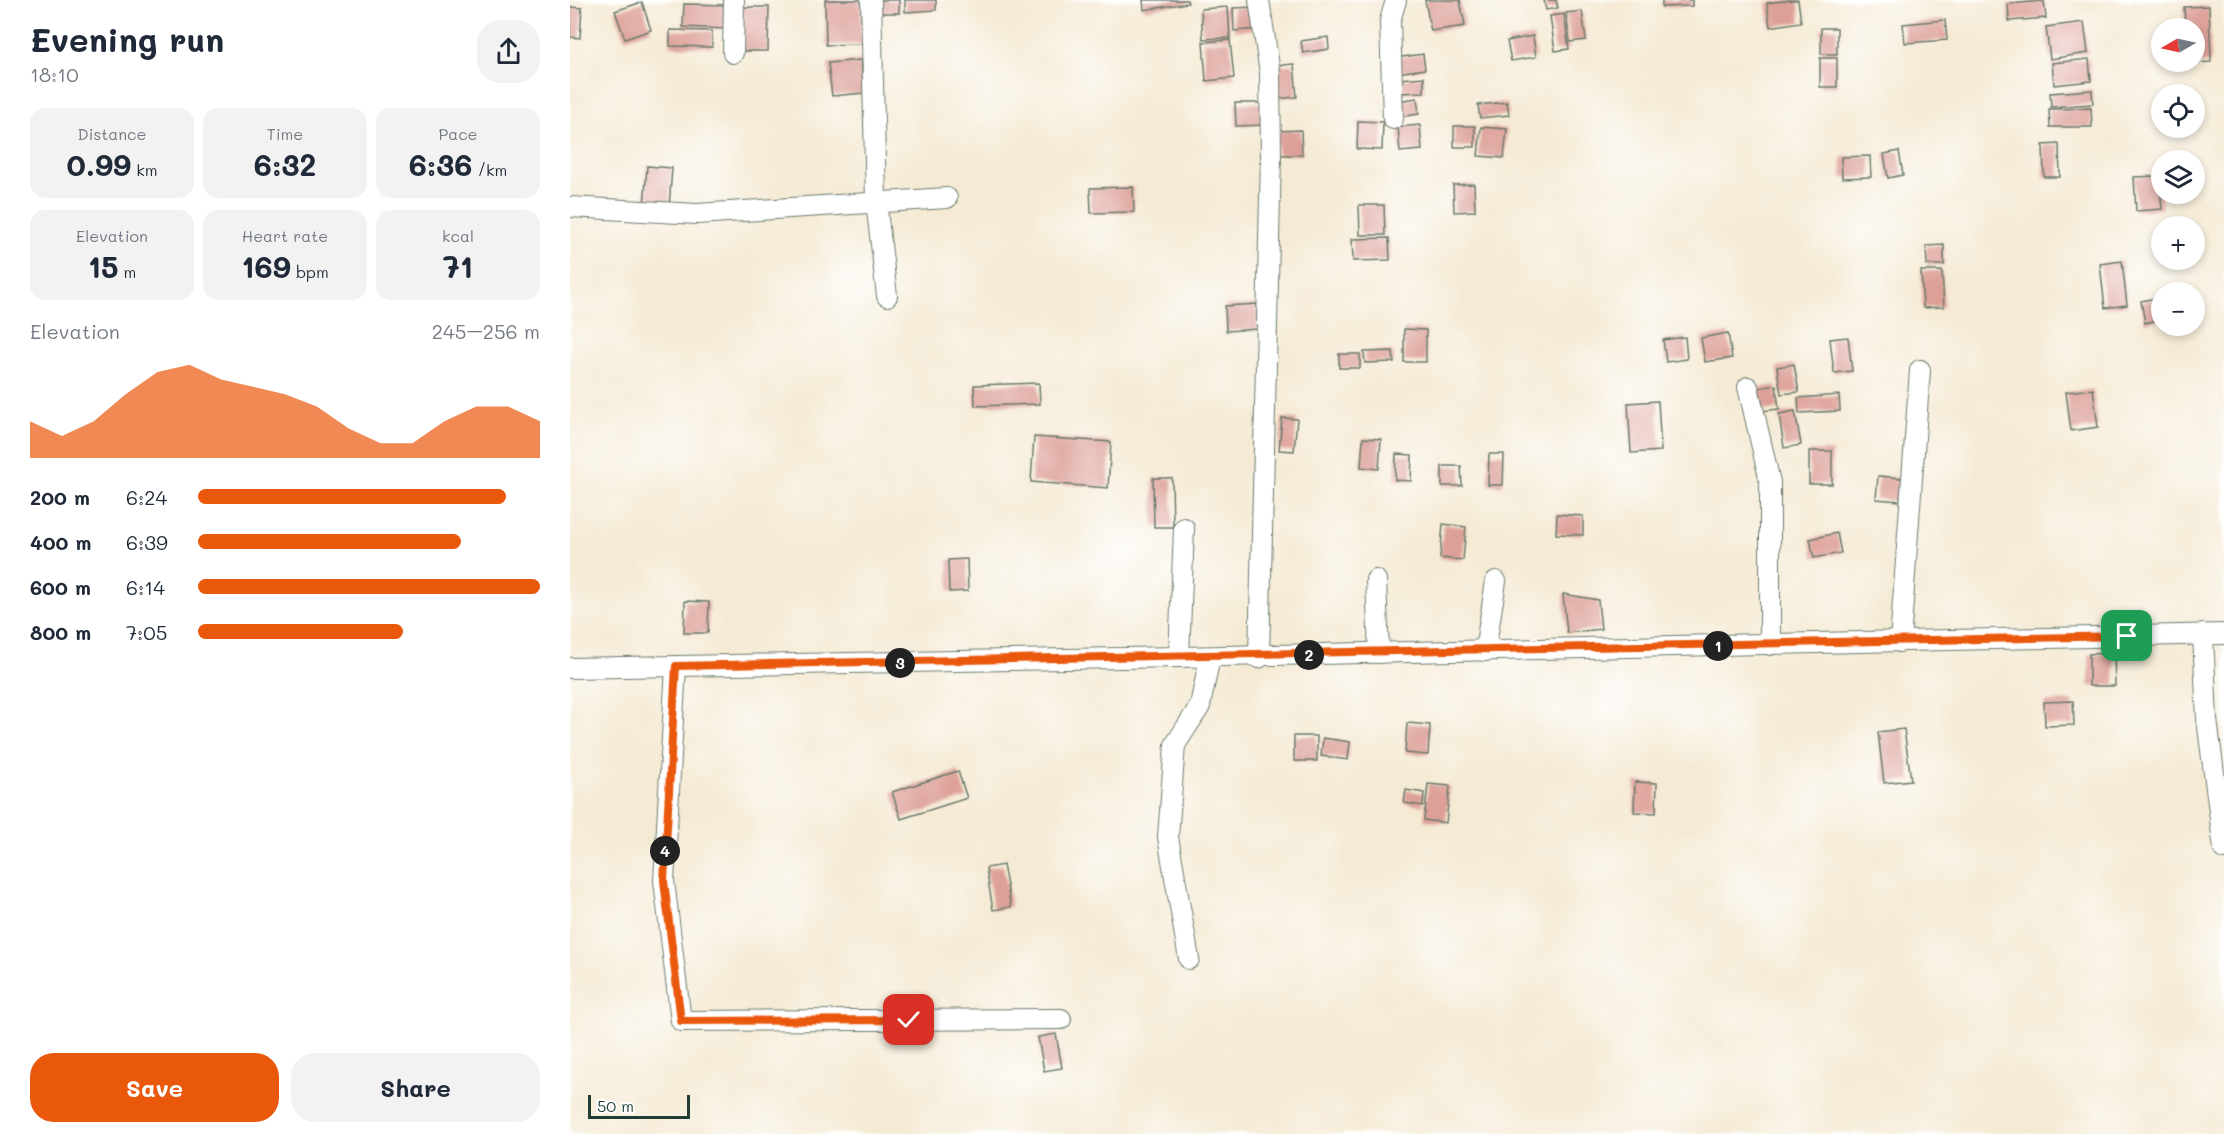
<!DOCTYPE html>
<html lang="en">
<head>
<meta charset="utf-8">
<style>
	body { margin:0; font-family:Mali,sans-serif; background:#f2f2f3; color:#1f2937; height:100vh; display:flex; flex-direction:column; font-size:22px; white-space:nowrap }
	* { box-sizing:border-box; margin:0 }
	p { font-size:20px; color:#747a83 }
	.icon { flex:none; width:33px; height:33px; fill:none; stroke:currentColor; stroke-width:2; stroke-linecap:round; stroke-linejoin:round }
	.map { position:relative; flex:1; overflow:hidden }
	.panel { display:flex; flex-direction:column; background:#fff; width:570px }
	.panel>* { flex:none }
	.needle { width:39px; rotate:261deg }
	.tools { position:absolute; left:1581px; top:18px; display:grid; gap:12px }
	.tools a { display:grid; place-items:center; width:54px; height:54px; border-radius:50%; background:#fff; box-shadow:0 3px 9px #0003; font-size:30px }
	.scale { position:absolute; left:18px; bottom:15px; width:102px; box-sizing:border-box; padding-left:6px; border:3px solid #1f3d34; border-top:0; font-size:16px; line-height:21px; white-space:nowrap; color:#1f3d34; -webkit-text-stroke:4px #fff; paint-order:stroke }
	.pin { position:absolute; display:grid; place-items:center; width:51px; height:51px; color:#fff; margin:-26px; border-radius:12px; box-shadow:0 3px 9px #0006 }
	.km { position:absolute; width:30px; height:30px; margin:-15px; border-radius:50%; background:#222; color:#fff; font-size:16px; line-height:30px; text-align:center }
	.round { display:grid; place-items:center; flex:none; width:63px; height:63px; border-radius:24px; background:#f2f2f3 }
	.summary { display:flex; align-items:center; justify-content:space-between; height:102px; padding:0 30px }
	h1 { font-size:33px; font-weight:800; line-height:45px }
	.metrics { display:grid; grid-template-columns:repeat(3,1fr); gap:9px; height:102px; padding:6px 30px }
	.metrics div { display:grid; align-content:center; border-radius:15px; background:#f2f2f3; text-align:center }
	.metrics b { font-size:30px; font-weight:800 }
	.metrics small { font-size:16px; font-weight:400 }
	.metrics p { font-size:16px }
	.chart { height:168px; padding:12px 30px }
	.chart p { display:flex; justify-content:space-between }
	.chart svg { width:100%; height:108px; margin-top:6px; fill:#ea580c; opacity:.7 }
	.primary-button { display:flex; gap:12px; margin-top:auto; padding:12px 30px }
	.primary-button a { flex:1; height:69px; border-radius:24px; background:#ea580c; color:#fff; font-size:24px; font-weight:800; line-height:69px; text-align:center }
	.primary-button a+a { background:#f2f2f3; color:#1f2937 }
	ul { padding:0 30px; list-style:none; font-size:20px }
	li { display:grid; grid-template-columns:96px 72px 1fr; align-items:center; height:45px }
	li i { height:15px; border-radius:8px; background:#ea580c }
	main { display:flex; flex:1; min-height:0 }
	.map>svg:first-child { display:block }
	.building { fill:#dda098 }
	.lines { fill:none; stroke-linecap:round; stroke-linejoin:round }
	.minor-casing { stroke:#6a7a6c; stroke-width:22 }
	.minor { stroke:#fff; stroke-width:20 }
	.route-casing { stroke:#fff; stroke-width:12 }
	.route { stroke:#ea580c; stroke-width:8 }
</style>
</head>
<body>
<main>
<section class="panel">
<div class="summary"><div><h1>Evening run</h1><p>18:10</p></div><a class="round"><svg class="icon" aria-label="share" viewBox="0 0 24 24"><path d="M12 15V3M7 8l5-5 5 5M5 13v7h14v-7"/></svg></a></div>
<div class="metrics">
<div><p>Distance</p><b>0.99<small> km</small></b></div>
<div><p>Time</p><b>6:32</b></div>
<div><p>Pace</p><b>6:36<small> /km</small></b></div>
</div>
<div class="metrics">
<div><p>Elevation</p><b>15<small> m</small></b></div>
<div><p>Heart rate</p><b>169<small> bpm</small></b></div>
<div><p>kcal</p><b>71</b></div>
</div>
<div class="chart"><p><span>Elevation</span>245–256 m</p>
<svg viewBox="0 0 160 44" preserveAspectRatio="none"><path d="M0 44V29L10 35L20 29L30 18L40 9L50 6L60 12L70 15L80 18L90 23L100 32L110 38L120 38L130 29L140 23L150 23L160 29V44z"/></svg>
</div>
<ul>
<li><b>200 m</b>6:24<i style="width:90%"></i></li>
<li><b>400 m</b>6:39<i style="width:77%"></i></li>
<li><b>600 m</b>6:14<i style="width:100%"></i></li>
<li><b>800 m</b>7:05<i style="width:60%"></i></li>
</ul>
<div class="primary-button"><a>Save</a><a>Share</a></div>
</section>
<div class="map">
<svg width="1654" height="1134" viewBox="0 0 1654 1134">
	<rect width="100%" height="100%" fill="#fff"/>
	<filter id="ink" filterUnits="userSpaceOnUse"><feTurbulence type="fractalNoise" baseFrequency=".0167" numOctaves="2"/><feDisplacementMap in="SourceGraphic" scale="12" xChannelSelector="R" yChannelSelector="G"/><feConvolveMatrix kernelMatrix="1 2 1 2 8 2 1 2 1" color-interpolation-filters="sRGB"/></filter>
	<filter id="wash" filterUnits="userSpaceOnUse"><feTurbulence type="fractalNoise" baseFrequency=".008" numOctaves="4" result="noise"/><feDisplacementMap in="SourceGraphic" scale="24" xChannelSelector="R" yChannelSelector="G"/><feGaussianBlur stdDeviation="1.35" result="paint"/><feColorMatrix in="noise" values="0 0 0 0 0 0 0 0 0 0 0 0 0 0 0 0 0 1.4 0 .05"/><feComposite in="paint" operator="in"/></filter>
	<g filter="url(#wash)">
		<rect width="100%" height="100%" fill="#f5ead4"/>
		<g id="blocks">
			<g class="building">
				<path d="M 255,0 L 291,0 L 292,44 L 256,45 Z"/>
				<rect x="305" y="0" width="24" height="13"/>
				<path d="M 335,0 L 366,0 L 366,10 L 335,12 Z"/>
				<path d="M 573,0 L 617,0 L 618,3 L 574,10 Z"/>
				<path d="M 855,0 L 890,0 L 895,26 L 861,31 Z"/>
				<path d="M 974,0 L 986,0 L 988,8 L 976,10 Z"/>
				<path d="M 1092,0 L 1122,0 L 1122,6 L 1092,7 Z"/>
				<path d="M 1221,0 L 1228,0 L 1231,22 L 1200,27 L 1197,3 Z"/>
				<path d="M 1474,1 L 1476,18 L 1439,21 L 1438,4 Z"/>
				<path d="M 72,2 L 81,30 L 55,39 L 45,11 Z"/>
				<path d="M 114,4 L 156,5 L 156,29 L 113,27 Z"/>
				<path d="M 1639,6 L 1641,62 L 1624,63 L 1624,28 L 1615,28 L 1614,7 Z"/>
				<path d="M 0,7 L 12,8 L 10,38 L 0,37 Z"/>
				<path d="M 172,7 L 199,7 L 198,51 L 172,51 Z"/>
				<path d="M 658,7 L 660,38 L 633,39 L 631,9 Z"/>
				<path d="M 688,7 L 689,29 L 664,31 L 663,8 Z"/>
				<path d="M 1012,11 L 1016,40 L 1000,42 L 996,13 Z"/>
				<path d="M 994,14 L 999,49 L 985,51 L 980,16 Z"/>
				<path d="M 1375,20 L 1377,40 L 1335,43 L 1333,24 Z"/>
				<path d="M 1514,22 L 1518,53 L 1480,59 L 1476,27 Z"/>
				<rect x="1251" y="28" width="16" height="26"/>
				<path d="M 100,30 L 142,31 L 142,47 L 100,46 Z"/>
				<path d="M 963,36 L 966,57 L 941,61 L 937,41 Z"/>
				<path d="M 758,37 L 759,49 L 733,53 L 731,41 Z"/>
				<path d="M 660,40 L 664,78 L 636,81 L 633,42 Z"/>
				<path d="M 853,54 L 855,69 L 827,73 L 825,58 Z"/>
				<rect x="1250" y="58" width="17" height="29"/>
				<path d="M 1519,59 L 1521,81 L 1484,85 L 1482,63 Z"/>
				<path d="M 291,60 L 294,93 L 262,96 L 258,63 Z"/>
				<path d="M 724,64 L 727,97 L 704,99 L 701,66 Z"/>
				<path d="M 854,77 L 854,92 L 830,93 L 829,79 Z"/>
				<path d="M 1522,90 L 1523,104 L 1481,107 L 1480,93 Z"/>
				<path d="M 847,98 L 849,114 L 829,117 L 827,101 Z"/>
				<path d="M 937,102 L 939,115 L 910,118 L 908,105 Z"/>
				<path d="M 665,103 L 696,103 L 696,125 L 666,126 Z"/>
				<path d="M 1521,108 L 1522,127 L 1480,127 L 1479,109 Z"/>
				<path d="M 788,121 L 813,122 L 812,150 L 787,149 Z"/>
				<path d="M 850,125 L 852,150 L 830,152 L 828,127 Z"/>
				<rect x="884" y="126" width="21" height="21"/>
				<path d="M 911,127 L 937,129 L 934,158 L 908,156 Z"/>
				<path d="M 731,130 L 732,155 L 707,155 L 707,131 Z"/>
				<path d="M 1489,144 L 1490,177 L 1474,177 L 1473,145 Z"/>
				<path d="M 1329,151 L 1333,175 L 1318,178 L 1314,154 Z"/>
				<path d="M 1300,156 L 1301,177 L 1272,178 L 1271,157 Z"/>
				<path d="M 77,166 L 102,168 L 99,208 L 74,206 Z"/>
				<path d="M 1589,176 L 1592,209 L 1566,211 L 1564,177 Z"/>
				<path d="M 904,184 L 905,211 L 884,212 L 883,185 Z"/>
				<path d="M 563,187 L 564,212 L 521,213 L 520,188 Z"/>
				<path d="M 789,205 L 814,205 L 815,235 L 790,235 Z"/>
				<path d="M 819,238 L 820,260 L 783,261 L 782,239 Z"/>
				<path d="M 1374,245 L 1374,265 L 1357,265 L 1356,246 Z"/>
				<path d="M 1552,261 L 1557,305 L 1535,308 L 1530,264 Z"/>
				<path d="M 1351,271 L 1372,271 L 1374,307 L 1353,308 Z"/>
				<path d="M 1590,297 L 1592,319 L 1575,323 L 1571,301 Z"/>
				<path d="M 687,304 L 688,329 L 656,331 L 655,306 Z"/>
				<path d="M 834,329 L 856,330 L 856,362 L 834,362 Z"/>
				<path d="M 1158,333 L 1162,358 L 1135,362 L 1131,338 Z"/>
				<path d="M 1115,337 L 1117,359 L 1096,362 L 1093,340 Z"/>
				<path d="M 1278,337 L 1282,371 L 1264,373 L 1260,339 Z"/>
				<path d="M 823,351 L 824,362 L 795,363 L 794,352 Z"/>
				<rect x="769" y="354" width="21" height="14"/>
				<path d="M 1224,364 L 1229,392 L 1211,394 L 1207,367 Z"/>
				<path d="M 469,383 L 470,404 L 405,406 L 404,385 Z"/>
				<path d="M 1206,385 L 1209,409 L 1192,411 L 1188,388 Z"/>
				<path d="M 1523,389 L 1528,427 L 1501,431 L 1496,392 Z"/>
				<path d="M 1269,395 L 1270,411 L 1229,413 L 1228,398 Z"/>
				<path d="M 1088,401 L 1091,451 L 1061,453 L 1058,403 Z"/>
				<path d="M 1225,411 L 1231,445 L 1214,448 L 1209,414 Z"/>
				<path d="M 712,418 L 727,419 L 724,451 L 709,450 Z"/>
				<path d="M 464,437 L 541,442 L 538,488 L 461,482 Z"/>
				<path d="M 793,438 L 811,439 L 809,469 L 791,467 Z"/>
				<rect x="1239" y="451" width="23" height="33"/>
				<path d="M 826,454 L 842,455 L 841,481 L 825,480 Z"/>
				<path d="M 919,454 L 934,454 L 933,485 L 918,485 Z"/>
				<path d="M 872,466 L 891,466 L 892,486 L 872,486 Z"/>
				<path d="M 1308,476 L 1332,478 L 1330,501 L 1306,499 Z"/>
				<path d="M 583,478 L 602,478 L 603,527 L 584,527 Z"/>
				<path d="M 987,514 L 1013,516 L 1013,535 L 986,534 Z"/>
				<path d="M 873,524 L 896,527 L 893,560 L 870,558 Z"/>
				<path d="M 1267,533 L 1271,553 L 1244,558 L 1240,539 Z"/>
				<path d="M 397,559 L 398,591 L 379,592 L 378,560 Z"/>
				<path d="M 993,594 L 1028,600 L 1031,629 L 997,633 Z"/>
				<path d="M 115,601 L 139,602 L 138,633 L 114,633 Z"/>
				<path d="M 1544,653 L 1545,686 L 1519,686 L 1519,654 Z"/>
				<path d="M 1503,701 L 1504,725 L 1475,726 L 1474,702 Z"/>
				<path d="M 837,723 L 860,725 L 858,755 L 835,753 Z"/>
				<path d="M 1334,729 L 1341,780 L 1314,783 L 1308,732 Z"/>
				<rect x="724" y="736" width="23" height="25"/>
				<path d="M 753,738 L 780,742 L 778,760 L 751,756 Z"/>
				<path d="M 388,771 L 397,798 L 331,819 L 322,792 Z"/>
				<path d="M 1065,782 L 1087,783 L 1086,813 L 1064,812 Z"/>
				<path d="M 858,784 L 880,786 L 876,823 L 854,820 Z"/>
				<path d="M 836,790 L 854,793 L 853,806 L 834,803 Z"/>
				<path d="M 433,865 L 441,907 L 423,910 L 416,868 Z"/>
				<path d="M 486,1034 L 492,1068 L 474,1071 L 468,1037 Z"/>
			</g>
		</g>
	</g>
	<g filter="url(#ink)">
		<use href="#blocks" fill-opacity="0" stroke="#6a7a6c" stroke-width="1.5"/>
		<g class="lines">
			<defs>
				<g id="minor">
					<path d="M 301,0 L 306,201 L 317,296"/>
					<path d="M 689,0 L 700,73 L 701,156 L 689,658"/>
					<path d="M 163,53 L 164,0"/>
					<path d="M 823,119 L 820,21 L 826,0"/>
					<path d="M 0,207 L 127,214 L 377,198"/>
					<path d="M 1178,387 L 1200,482 L 1200,645"/>
					<path d="M 806,580 L 809,653"/>
					<path d="M 1633,634 L 1637,720 L 1654,849"/>
					<path d="M 1330,642 L 1350,370"/>
					<path d="M 915,651 L 926,581"/>
					<path d="M 609,657 L 614,528"/>
					<path d="M 106,666 L 94,881 L 111,1021 L 491,1019"/>
					<path d="M 0,668 L 609,657 L 1654,634"/>
					<path d="M 619,959 L 598,837 L 605,745 L 630,706 L 640,657"/>
				</g>
			</defs>
			<use href="#minor" class="minor-casing"/>
			<use href="#minor" class="minor"/>
		</g>
	</g>
	<g class="lines" filter="url(#ink)">
		<defs>
			<path id="route" d="M 339,1020 L 111,1021 L 94,881 L 106,666 L 1557,636"/>
		</defs>
		<use href="#route" class="route-casing"/>
		<use href="#route" class="route"/>
	</g>
</svg>
<div class="tools">
<a><svg class="needle" viewBox="-14 -14 28 28"><path d="M0-13l5 13h-10z" fill="#e53935"/><path d="M0 13l5-13h-10z" fill="#747a83"/></svg></a>
<a><svg class="icon" aria-label="locate" viewBox="0 0 24 24"><circle cx="12" cy="12" r="6"/><path d="M12 2v4M12 18v4M2 12h4M18 12h4"/></svg></a>
<a><svg class="icon" aria-label="layers" viewBox="0 0 24 24"><path d="M12 4l9 5-9 5-9-5zM3 14l9 5 9-5"/></svg></a>
<a>+</a>
<a>−</a>
</div>
<div class="scale">50 m</div>
<div class="pin" style="left:1557px;top:636px;background:#1e9e55"><svg class="icon" aria-label="arrive" viewBox="0 0 24 24"><path d="M6 21V4h12l-3 4 3 4H6"/></svg></div>
<div class="pin" style="left:339px;top:1020px;background:#d93025"><svg class="icon" aria-label="check" viewBox="0 0 24 24"><path d="M5 12l5 5 9-10"/></svg></div>
<b class="km" style="left:1148px;top:646px">1</b>
<b class="km" style="left:739px;top:655px">2</b>
<b class="km" style="left:330px;top:663px">3</b>
<b class="km" style="left:95px;top:851px">4</b>
</div>
</main>
</body>
</html>
